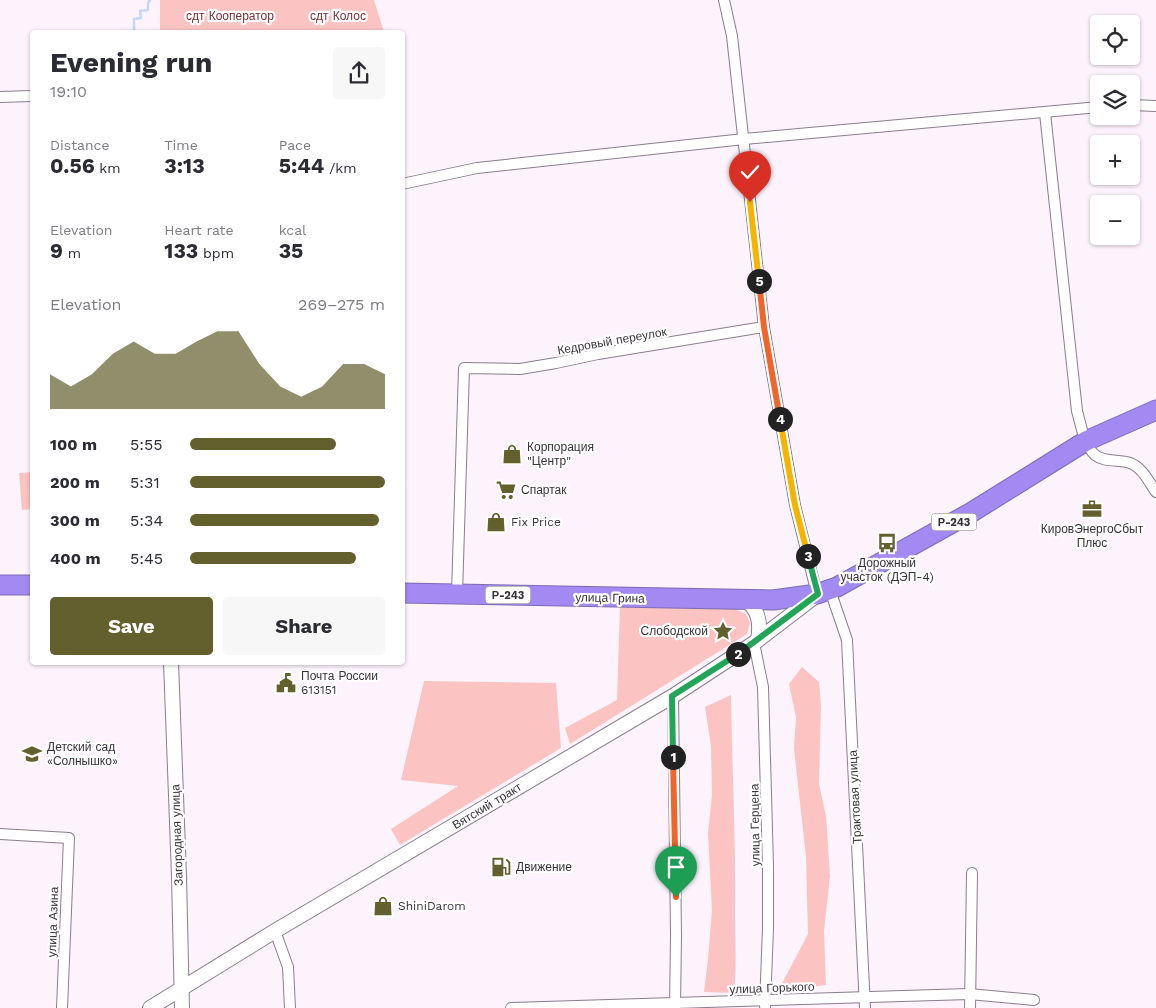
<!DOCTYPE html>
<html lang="en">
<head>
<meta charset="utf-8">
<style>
	body { margin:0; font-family:"Work Sans",sans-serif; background:#f7f7f7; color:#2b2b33; height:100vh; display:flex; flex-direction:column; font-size:19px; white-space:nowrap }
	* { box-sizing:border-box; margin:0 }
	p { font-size:16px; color:#7c7c81 }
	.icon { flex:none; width:28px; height:28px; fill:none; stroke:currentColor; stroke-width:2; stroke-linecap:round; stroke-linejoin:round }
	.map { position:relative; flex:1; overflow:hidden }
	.side { position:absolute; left:30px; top:30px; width:375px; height:635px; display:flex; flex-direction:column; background:#fff; border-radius:5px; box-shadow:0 1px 4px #0004 }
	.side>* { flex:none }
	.tools { position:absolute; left:1090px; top:15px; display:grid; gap:10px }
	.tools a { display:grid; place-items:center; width:50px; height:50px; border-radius:5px; background:#fff; box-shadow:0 1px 4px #0004; font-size:25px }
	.pin { position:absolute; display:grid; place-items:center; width:42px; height:42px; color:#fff; margin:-51px -21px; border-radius:50% 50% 50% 0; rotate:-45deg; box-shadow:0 0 5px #0007 }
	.pin .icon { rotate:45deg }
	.km { position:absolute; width:25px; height:25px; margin:-12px; border-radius:50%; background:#222; color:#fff; font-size:14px; line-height:25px; text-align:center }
	.round { display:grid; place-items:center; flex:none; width:52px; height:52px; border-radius:5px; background:#f7f7f7 }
	.headline { display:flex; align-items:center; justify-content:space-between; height:85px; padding:0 20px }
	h1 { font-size:28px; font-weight:700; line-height:38px }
	.figures { display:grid; grid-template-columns:repeat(3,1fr); gap:8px; height:85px; padding:5px 20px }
	.figures div { display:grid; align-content:center }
	.figures b { font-size:21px; font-weight:700 }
	.figures small { font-size:14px; font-weight:400 }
	.figures p { font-size:14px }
	.chart { height:140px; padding:10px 20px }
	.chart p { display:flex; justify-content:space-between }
	.chart svg { width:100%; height:90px; margin-top:5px; fill:#63602d; opacity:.7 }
	.button { display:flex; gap:10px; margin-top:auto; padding:10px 20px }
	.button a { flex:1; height:58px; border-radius:5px; background:#63602d; color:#fff; font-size:20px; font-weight:700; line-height:58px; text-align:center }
	.button a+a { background:#f7f7f7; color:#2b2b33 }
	ul { padding:0 20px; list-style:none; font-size:16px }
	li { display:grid; grid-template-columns:80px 60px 1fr; align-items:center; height:38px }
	li i { height:12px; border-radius:6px; background:#63602d }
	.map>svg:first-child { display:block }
	.green { fill:#fbc4c3 }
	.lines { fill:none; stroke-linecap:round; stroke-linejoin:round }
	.stream { stroke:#c5d6f8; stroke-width:2.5 }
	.street-casing { stroke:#8b7d8d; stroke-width:12 }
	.secondary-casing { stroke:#8b7d8d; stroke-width:16 }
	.highway-casing { stroke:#7d6cb1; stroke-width:21 }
	.street { stroke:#fff; stroke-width:10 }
	.secondary { stroke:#fff; stroke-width:14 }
	.highway { stroke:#a28af2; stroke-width:19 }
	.split-1-casing { stroke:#fff; stroke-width:10 }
	.split-2-casing { stroke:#fff; stroke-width:10 }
	.split-3-casing { stroke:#fff; stroke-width:10 }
	.split-4-casing { stroke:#fff; stroke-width:10 }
	.split-5-casing { stroke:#fff; stroke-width:10 }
	.split-6-casing { stroke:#fff; stroke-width:10 }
	.split-1 { stroke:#f0652b; stroke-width:6 }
	.split-2 { stroke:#22a559; stroke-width:6 }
	.split-3 { stroke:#22a559; stroke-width:6 }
	.split-4 { stroke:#f5b400; stroke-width:6 }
	.split-5 { stroke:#f0652b; stroke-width:6 }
	.split-6 { stroke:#f5b400; stroke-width:6 }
	.labels { text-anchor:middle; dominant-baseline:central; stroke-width:4.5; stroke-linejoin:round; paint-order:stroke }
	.shield { fill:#fff; stroke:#747074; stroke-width:1 }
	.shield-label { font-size:11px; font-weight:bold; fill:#383339 }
	.park-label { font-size:12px; fill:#802d33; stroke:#fff }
	.street-label { font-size:12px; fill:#383339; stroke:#fff }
	.poi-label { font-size:12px; fill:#383339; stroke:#fff; text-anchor:start }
</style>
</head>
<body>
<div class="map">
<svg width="1156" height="1008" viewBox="0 0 1156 1008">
	<rect width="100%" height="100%" fill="#fcf3fd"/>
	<g class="green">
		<path d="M 160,0 L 374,0 L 384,32 L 160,32 Z"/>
		<path d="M 32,472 L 32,509 L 22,510 L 19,473 Z"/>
		<path d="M 620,606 L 733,608 L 746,614 L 750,623 L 747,634 L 570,744 L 565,728 L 617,700 Z"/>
		<path d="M 802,667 L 819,682 L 821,705 L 819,784 L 826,816 L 830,876 L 824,931 L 826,985 L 778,991 L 808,934 L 806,856 L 794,749 L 796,717 L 789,684 Z"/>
		<path d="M 424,681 L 556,683 L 561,748 L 400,845 L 391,829 L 458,786 L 401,780 Z"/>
		<path d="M 731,695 C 732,767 736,840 735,913 C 735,940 737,966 734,993 L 704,992 L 708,959 L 712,910 L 708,833 L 712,796 L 711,746 L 705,707 Z"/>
	</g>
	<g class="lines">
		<path class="stream" d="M 134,32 L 134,19 L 141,18 L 140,11 L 148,10 L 148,3 L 150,0"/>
		<defs>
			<g id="street">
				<path d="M 724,0 L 732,36 L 764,327 L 795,505 L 817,594"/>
				<path d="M 0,97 L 32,96"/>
				<path d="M 1131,105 L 1156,106"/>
				<path d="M 1045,113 L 1077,411 C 1081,425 1084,445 1095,455 C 1105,463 1119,459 1130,463 C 1142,467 1149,482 1156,492"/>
				<path d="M 402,184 L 477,168 L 744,139 L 1099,107"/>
				<path d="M 830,590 L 847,640 L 865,1008"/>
				<path d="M 457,594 L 464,368 L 520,369 L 556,363 L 598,354 L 764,327"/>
				<path d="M 754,643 L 763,687 L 768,866 L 768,928 L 765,1006"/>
				<path d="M 673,696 L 676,935 L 675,1008"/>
				<path d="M 0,834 L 69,838 L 62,1008"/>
				<path d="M 275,931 L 288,967 L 290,1008"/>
				<path d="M 511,1008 L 969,994 L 1034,1000"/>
				<path d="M 970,1008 L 972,873"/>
			</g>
			<g id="secondary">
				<path d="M 744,599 C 759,609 761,623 758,640"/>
				<path d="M 171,662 L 179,876 L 182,1008"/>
				<path d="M 150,1008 L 275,931 L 673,696 L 754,643 L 817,595"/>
			</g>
			<g id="highway">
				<path d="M 0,585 L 32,585"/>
				<path d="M 402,593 L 773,600 L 817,594 L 837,587 L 972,512 L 1086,441 L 1156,410"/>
			</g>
		</defs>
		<use href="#street" class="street-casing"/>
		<use href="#secondary" class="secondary-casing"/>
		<use href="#highway" class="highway-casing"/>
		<use href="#street" class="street"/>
		<use href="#secondary" class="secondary"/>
		<use href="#highway" class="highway"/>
	</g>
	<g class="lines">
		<defs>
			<path id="split-1" d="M 673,757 L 676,897"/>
			<path id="split-2" d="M 673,757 L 672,696 L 738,654"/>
			<path id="split-3" d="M 738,654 L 818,594 L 808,556"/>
			<path id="split-4" d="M 780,419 L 795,505 L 808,556"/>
			<path id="split-5" d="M 759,281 L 764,327 L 780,419"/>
			<path id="split-6" d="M 750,202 L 759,281"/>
		</defs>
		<use href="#split-1" class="split-1-casing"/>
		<use href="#split-2" class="split-2-casing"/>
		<use href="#split-3" class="split-3-casing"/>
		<use href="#split-4" class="split-4-casing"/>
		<use href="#split-5" class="split-5-casing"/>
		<use href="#split-6" class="split-6-casing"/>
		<use href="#split-1" class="split-1"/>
		<use href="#split-2" class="split-2"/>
		<use href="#split-3" class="split-3"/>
		<use href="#split-4" class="split-4"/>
		<use href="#split-5" class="split-5"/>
		<use href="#split-6" class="split-6"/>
	</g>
	<defs>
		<symbol id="shop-bare" viewBox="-9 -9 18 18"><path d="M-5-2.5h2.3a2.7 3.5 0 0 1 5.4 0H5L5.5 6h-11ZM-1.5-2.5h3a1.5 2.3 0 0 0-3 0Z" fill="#63602d" stroke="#fff" stroke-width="2.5" paint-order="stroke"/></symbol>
		<symbol id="supermarket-bare" viewBox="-9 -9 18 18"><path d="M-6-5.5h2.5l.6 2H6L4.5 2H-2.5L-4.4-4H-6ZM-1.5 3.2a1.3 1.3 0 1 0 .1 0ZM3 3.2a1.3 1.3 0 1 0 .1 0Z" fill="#63602d" stroke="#fff" stroke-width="2.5" paint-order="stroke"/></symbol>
		<symbol id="office-bare" viewBox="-9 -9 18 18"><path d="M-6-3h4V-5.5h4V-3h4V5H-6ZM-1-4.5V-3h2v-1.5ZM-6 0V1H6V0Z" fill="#63602d" stroke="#fff" stroke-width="2.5" paint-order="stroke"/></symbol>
		<symbol id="bus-bare" viewBox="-9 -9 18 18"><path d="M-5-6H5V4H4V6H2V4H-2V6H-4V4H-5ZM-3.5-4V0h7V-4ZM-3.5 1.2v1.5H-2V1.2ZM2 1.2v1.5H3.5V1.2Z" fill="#63602d" stroke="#fff" stroke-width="2.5" paint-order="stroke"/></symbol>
		<symbol id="sight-bare" viewBox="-9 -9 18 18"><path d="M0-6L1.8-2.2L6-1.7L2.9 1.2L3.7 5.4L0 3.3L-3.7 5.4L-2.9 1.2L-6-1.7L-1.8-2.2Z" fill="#63602d" stroke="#fff" stroke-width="2.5" paint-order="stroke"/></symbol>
		<symbol id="civic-bare" viewBox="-9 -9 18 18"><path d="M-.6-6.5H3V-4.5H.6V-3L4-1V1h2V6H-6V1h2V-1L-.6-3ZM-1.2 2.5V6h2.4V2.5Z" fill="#63602d" stroke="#fff" stroke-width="2.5" paint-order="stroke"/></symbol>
		<symbol id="school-bare" viewBox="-9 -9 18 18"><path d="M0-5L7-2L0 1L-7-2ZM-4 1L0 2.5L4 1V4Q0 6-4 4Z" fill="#63602d" stroke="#fff" stroke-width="2.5" paint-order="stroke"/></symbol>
		<symbol id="fuel-bare" viewBox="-9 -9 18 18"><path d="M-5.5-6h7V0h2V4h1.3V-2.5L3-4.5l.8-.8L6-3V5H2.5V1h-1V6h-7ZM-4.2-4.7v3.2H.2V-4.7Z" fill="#63602d" stroke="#fff" stroke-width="2.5" paint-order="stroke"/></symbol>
	</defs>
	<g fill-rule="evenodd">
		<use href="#shop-bare" x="498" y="440" width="28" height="28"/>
		<use href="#supermarket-bare" x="492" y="476" width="28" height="28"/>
		<use href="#office-bare" x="1078" y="495" width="28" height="28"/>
		<use href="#shop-bare" x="482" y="508" width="28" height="28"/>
		<use href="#bus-bare" x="873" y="529" width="28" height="28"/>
		<use href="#sight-bare" x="709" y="617" width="28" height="28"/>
		<use href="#civic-bare" x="272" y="669" width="28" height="28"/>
		<use href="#school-bare" x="18" y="740" width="28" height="28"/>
		<use href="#fuel-bare" x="487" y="853" width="28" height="28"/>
		<use href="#shop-bare" x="369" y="892" width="28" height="28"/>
	</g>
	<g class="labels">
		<g class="shield">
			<rect x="931.5" y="513.5" width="45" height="17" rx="4"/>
			<rect x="485.5" y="586.5" width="45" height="17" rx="4"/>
		</g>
		<g class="shield-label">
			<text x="954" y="522">Р-243</text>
			<text x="508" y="595">Р-243</text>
		</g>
		<g class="park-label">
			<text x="230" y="16">сдт Кооператор</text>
			<text x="338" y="16">сдт Колос</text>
		</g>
		<g class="street-label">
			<text transform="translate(612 341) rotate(-10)">Кедровый переулок</text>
			<text transform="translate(610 598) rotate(1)">улица Грина</text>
			<text transform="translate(855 797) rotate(-93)">Трактовая улица</text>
			<text transform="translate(487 806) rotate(-31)">Вятский тракт</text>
			<text transform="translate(755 825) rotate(-91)">улица Герцена</text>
			<text transform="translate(177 835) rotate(-92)">Загородная улица</text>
			<text transform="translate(53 922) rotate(-88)">улица Азина</text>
			<text transform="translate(772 988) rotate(-2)">улица Горького</text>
		</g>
		<g class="poi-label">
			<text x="527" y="447">Корпорация<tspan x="527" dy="14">"Центр"</tspan></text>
			<text x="521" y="490">Спартак</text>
			<text x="511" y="522">Fix Price</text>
			<text x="1092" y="529" text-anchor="middle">КировЭнергоСбыт<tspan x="1092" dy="14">Плюс</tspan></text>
			<text x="887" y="563" text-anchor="middle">Дорожный<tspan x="887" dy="14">участок (ДЭП-4)</tspan></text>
			<text x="708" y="631" text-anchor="end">Слободской</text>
			<text x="301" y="676">Почта России<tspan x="301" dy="14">613151</tspan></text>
			<text x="47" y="747">Детский сад<tspan x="47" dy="14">«Солнышко»</tspan></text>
			<text x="516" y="867">Движение</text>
			<text x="398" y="906">ShiniDarom</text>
		</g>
	</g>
</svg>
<div class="tools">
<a><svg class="icon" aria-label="locate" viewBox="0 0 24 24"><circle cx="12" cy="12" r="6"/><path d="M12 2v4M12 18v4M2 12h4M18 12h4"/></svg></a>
<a><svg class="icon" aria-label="layers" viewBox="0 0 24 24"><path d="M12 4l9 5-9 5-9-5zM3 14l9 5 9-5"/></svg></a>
<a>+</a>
<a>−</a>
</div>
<div class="pin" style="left:676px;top:897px;background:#1e9e55"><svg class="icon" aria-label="arrive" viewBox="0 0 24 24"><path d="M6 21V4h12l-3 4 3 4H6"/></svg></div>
<div class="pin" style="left:750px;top:202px;background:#d93025"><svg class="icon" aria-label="check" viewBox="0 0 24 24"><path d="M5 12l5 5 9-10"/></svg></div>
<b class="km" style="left:673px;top:757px">1</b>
<b class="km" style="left:738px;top:654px">2</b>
<b class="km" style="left:808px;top:556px">3</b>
<b class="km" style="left:780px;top:419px">4</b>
<b class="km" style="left:759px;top:281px">5</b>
<section class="side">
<div class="headline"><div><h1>Evening run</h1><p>19:10</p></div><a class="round"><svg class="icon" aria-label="share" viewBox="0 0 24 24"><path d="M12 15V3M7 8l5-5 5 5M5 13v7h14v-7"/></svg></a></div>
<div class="figures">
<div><p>Distance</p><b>0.56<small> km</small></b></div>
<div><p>Time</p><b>3:13</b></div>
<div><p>Pace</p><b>5:44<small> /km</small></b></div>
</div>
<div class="figures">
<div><p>Elevation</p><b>9<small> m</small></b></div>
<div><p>Heart rate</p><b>133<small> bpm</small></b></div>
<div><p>kcal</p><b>35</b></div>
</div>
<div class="chart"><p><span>Elevation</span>269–275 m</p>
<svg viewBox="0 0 160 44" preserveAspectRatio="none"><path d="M0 44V27L10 33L20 27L30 17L40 11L50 17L60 17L70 11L80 6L90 6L100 22L110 33L120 38L130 33L140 22L150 22L160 27V44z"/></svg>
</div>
<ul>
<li><b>100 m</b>5:55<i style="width:75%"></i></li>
<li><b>200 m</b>5:31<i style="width:100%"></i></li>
<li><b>300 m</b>5:34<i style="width:97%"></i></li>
<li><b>400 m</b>5:45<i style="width:85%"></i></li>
</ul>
<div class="button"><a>Save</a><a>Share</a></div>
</section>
</div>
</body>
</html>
